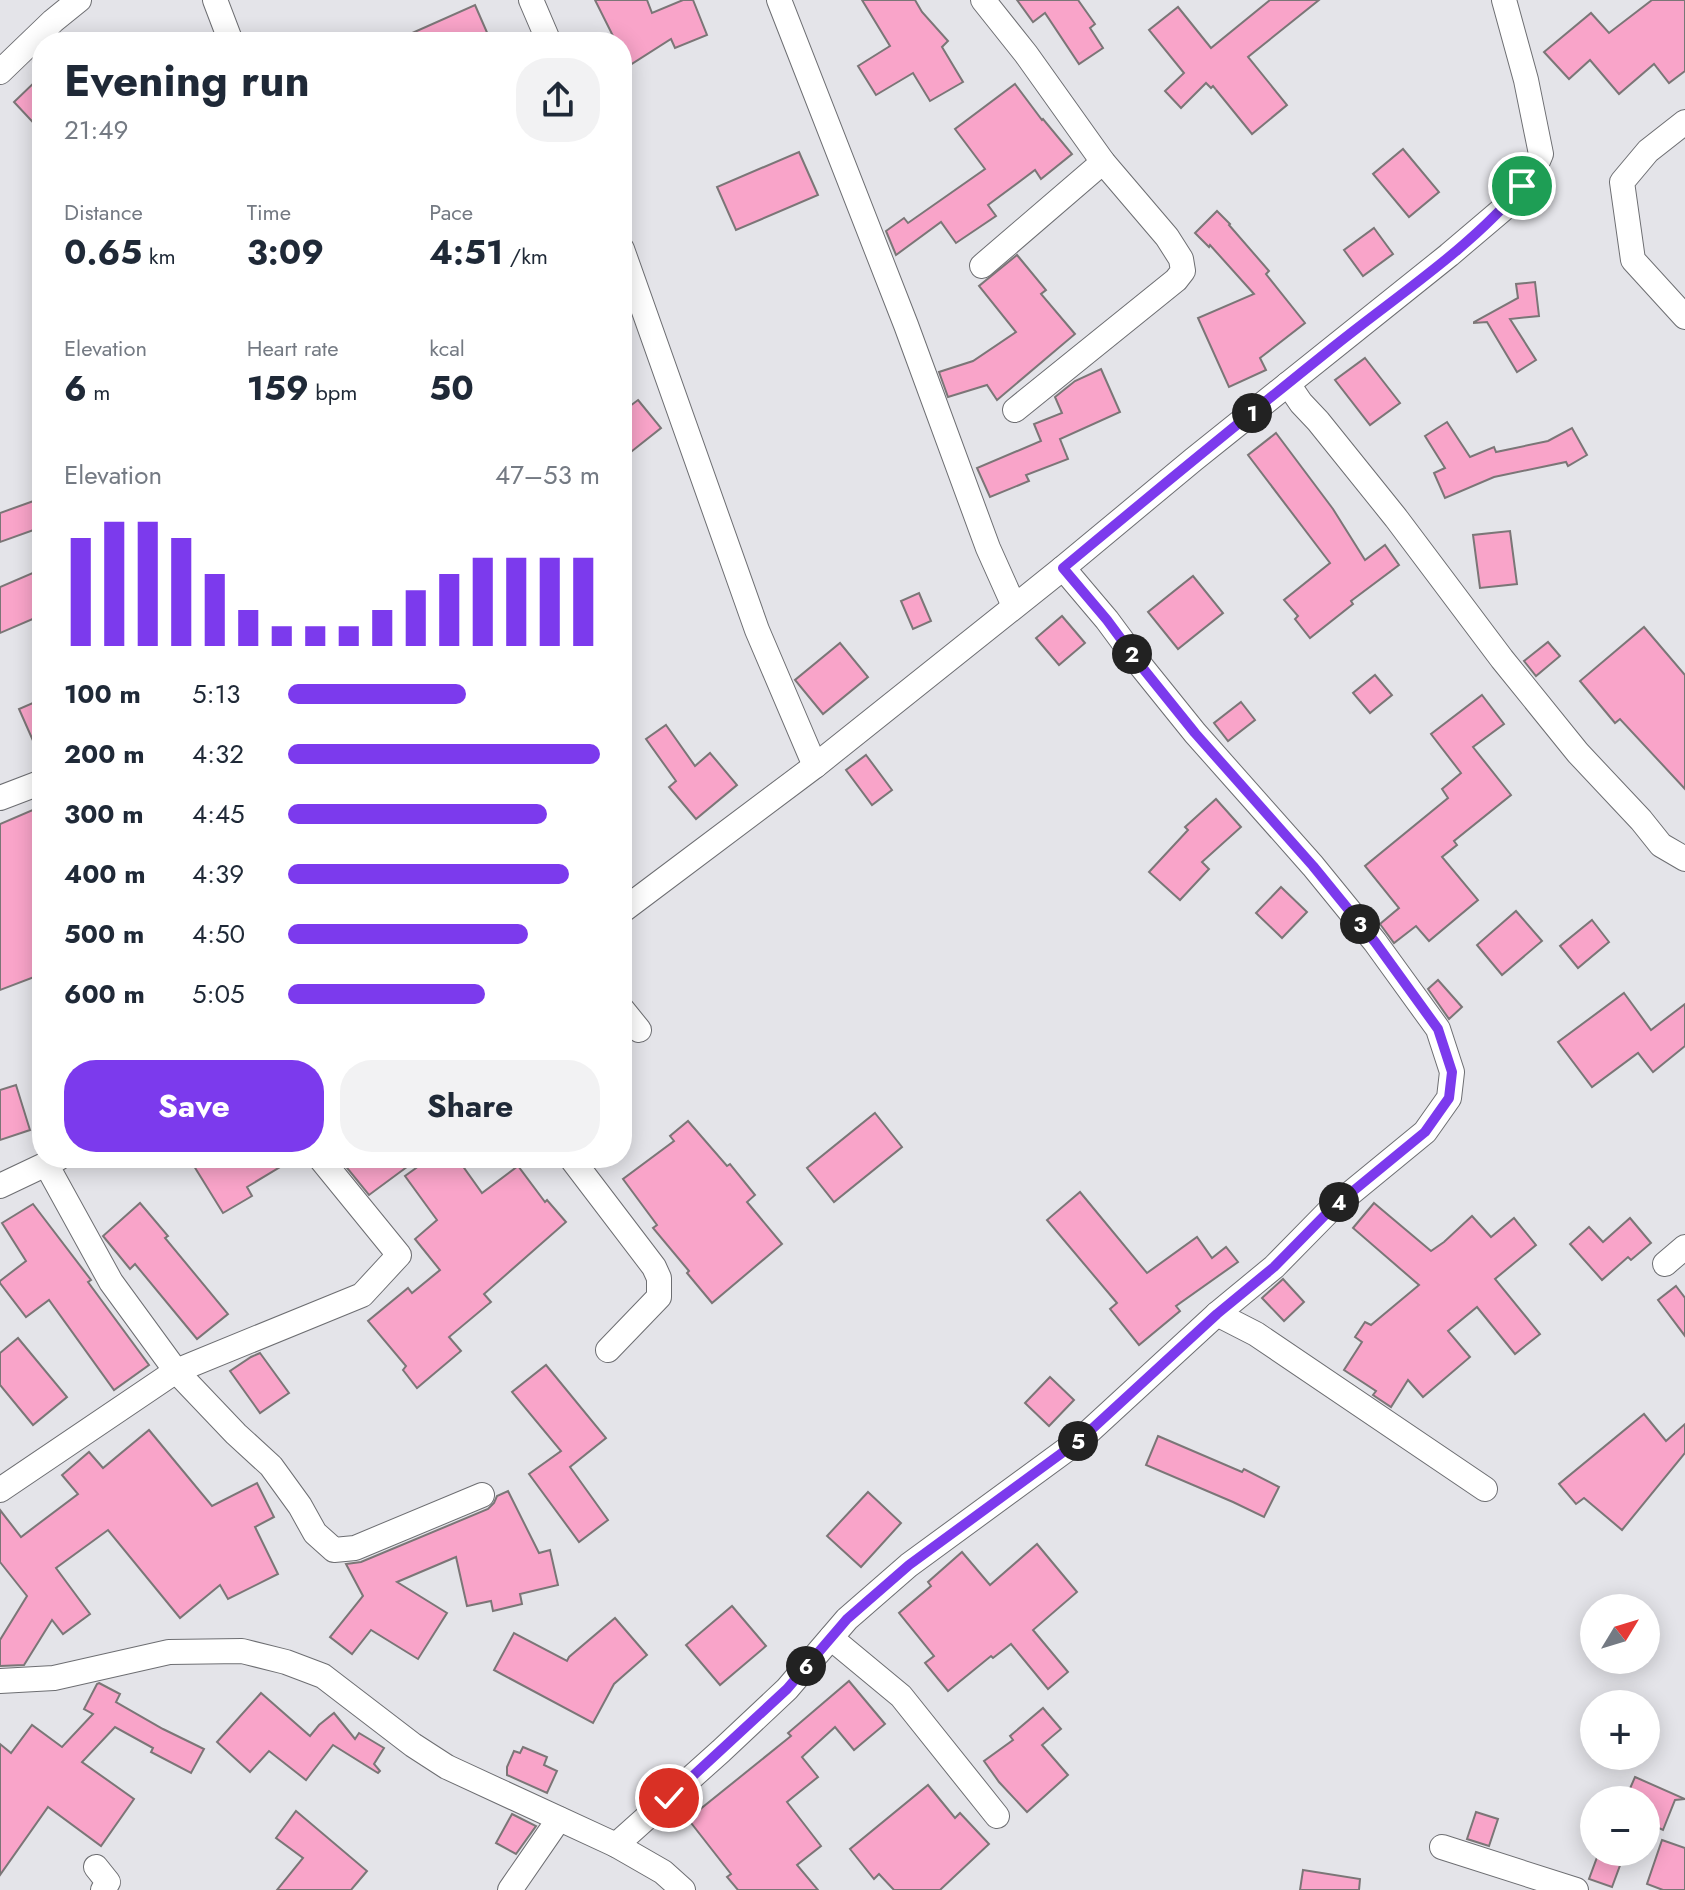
<!DOCTYPE html>
<html lang="en">
<head>
<meta charset="utf-8">
<style>
	body { margin:0; font-family:Jost,sans-serif; background:#f2f2f3; color:#1f2937; height:100vh; display:flex; flex-direction:column; font-size:30px; white-space:nowrap }
	* { box-sizing:border-box; margin:0 }
	p { font-size:26px; color:#747a83 }
	.icon { flex:none; width:44px; height:44px; fill:none; stroke:currentColor; stroke-width:2; stroke-linecap:round; stroke-linejoin:round }
	.map { position:relative; flex:1; overflow:hidden }
	.drawer { position:absolute; left:32px; top:32px; width:600px; height:1136px; display:flex; flex-direction:column; background:#fff; border-radius:32px; box-shadow:0 4px 20px #0003 }
	.drawer>* { flex:none }
	.needle { width:52px; rotate:52deg }
	.fabs { position:absolute; left:1580px; top:1594px; display:grid; gap:16px }
	.fabs a { display:grid; place-items:center; width:80px; height:80px; border-radius:50%; background:#fff; box-shadow:0 4px 20px #0003; font-size:40px }
	.pin { position:absolute; display:grid; place-items:center; width:68px; height:68px; color:#fff; margin:-34px; border:4px solid #fff; border-radius:50%; box-shadow:0 2px 8px #0007 }
	.km { position:absolute; width:40px; height:40px; margin:-20px; border-radius:50%; background:#222; color:#fff; font-size:22px; line-height:40px; text-align:center }
	.round { display:grid; place-items:center; flex:none; width:84px; height:84px; border-radius:32px; background:#f2f2f3 }
	.overview { display:flex; align-items:center; justify-content:space-between; height:136px; padding:0 32px }
	h1 { font-size:44px; font-weight:700; line-height:60px }
	.metrics { display:grid; grid-template-columns:repeat(3,1fr); gap:12px; height:136px; padding:8px 32px }
	.metrics div { display:grid; align-content:center }
	.metrics b { font-size:34px; font-weight:700 }
	.metrics small { font-size:22px; font-weight:400 }
	.metrics p { font-size:22px }
	.chart { height:224px; padding:16px 32px }
	.chart p { display:flex; justify-content:space-between }
	.chart svg { width:100%; height:144px; margin-top:8px; stroke:#7c3aed; stroke-width:6 }
	.primary-button { display:flex; gap:16px; margin-top:auto; padding:16px 32px }
	.primary-button a { flex:1; height:92px; border-radius:32px; background:#7c3aed; color:#fff; font-size:32px; font-weight:700; line-height:92px; text-align:center }
	.primary-button a+a { background:#f2f2f3; color:#1f2937 }
	ul { padding:0 32px; list-style:none; font-size:26px }
	li { display:grid; grid-template-columns:128px 96px 1fr; align-items:center; height:60px }
	li i { height:20px; border-radius:10px; background:#7c3aed }
	.map>svg:first-child { display:block }
	.building { fill:#f9a4c9; stroke:#7b7677; stroke-width:2 }
	.lines { fill:none; stroke-linecap:round; stroke-linejoin:round }
	.minor-casing { stroke:#6d6e72; stroke-width:26 }
	.minor { stroke:#fff; stroke-width:24 }
	.route-casing { stroke:#fff; stroke-width:16 }
	.route { stroke:#7c3aed; stroke-width:10 }
</style>
</head>
<body>
<div class="map">
<svg width="1685" height="1890" viewBox="0 0 1685 1890">
	<rect width="100%" height="100%" fill="#e4e4e9"/>
	<g class="building">
		<path d="M 595,0 L 647,0 L 652,13 L 683,0 L 693,0 L 707,35 L 675,48 L 671,39 L 630,65 L 622,51 L 622,42 L 616,42 Z"/>
		<path d="M 862,0 L 915,0 L 922,12 L 948,41 L 942,47 L 963,82 L 930,101 L 913,73 L 876,95 L 858,66 L 890,46 Z"/>
		<path d="M 1017,0 L 1078,0 L 1095,24 L 1090,28 L 1103,48 L 1079,64 L 1045,13 L 1033,22 Z"/>
		<path d="M 1270,0 L 1319,0 L 1248,57 L 1287,105 L 1252,134 L 1213,86 L 1211,88 L 1206,83 L 1181,108 L 1165,91 L 1184,73 L 1149,30 L 1178,7 L 1211,48 Z"/>
		<path d="M 1652,0 L 1685,0 L 1685,71 L 1669,83 L 1654,64 L 1619,94 L 1590,60 L 1569,79 L 1544,52 L 1591,13 L 1609,33 Z"/>
		<path d="M 475,5 L 489,37 L 478,42 L 392,42 Z"/>
		<path d="M 42,75 L 42,132 L 14,102 Z"/>
		<path d="M 1015,84 L 1042,120 L 1043,119 L 1072,154 L 1041,179 L 1035,170 L 988,205 L 996,216 L 956,243 L 941,222 L 896,255 L 886,231 L 904,218 L 908,223 L 985,169 L 955,129 Z"/>
		<path d="M 1403,149 L 1439,192 L 1409,217 L 1373,174 Z"/>
		<path d="M 799,152 L 818,195 L 736,230 L 717,187 Z"/>
		<path d="M 1217,211 L 1230,224 L 1229,225 L 1269,271 L 1266,274 L 1305,323 L 1260,358 L 1266,370 L 1229,387 L 1198,318 L 1254,294 L 1210,245 L 1209,247 L 1195,233 Z"/>
		<path d="M 1374,228 L 1393,254 L 1363,276 L 1344,250 Z"/>
		<path d="M 1017,255 L 1046,290 L 1041,294 L 1075,334 L 997,400 L 987,385 L 948,397 L 939,372 L 973,361 L 1016,332 L 979,286 Z"/>
		<path d="M 1535,282 L 1539,316 L 1510,319 L 1536,360 L 1517,372 L 1487,322 L 1474,323 L 1474,322 L 1518,298 L 1516,284 Z"/>
		<path d="M 1365,358 L 1400,403 L 1370,425 L 1335,380 Z"/>
		<path d="M 1101,369 L 1120,412 L 1060,439 L 1068,459 L 1026,475 L 1029,481 L 990,497 L 977,468 L 1041,441 L 1034,424 L 1062,413 L 1055,397 L 1075,381 Z"/>
		<path d="M 638,400 L 661,428 L 622,459 L 622,412 Z"/>
		<path d="M 1447,422 L 1470,457 L 1494,447 L 1496,452 L 1548,441 L 1572,428 L 1587,455 L 1568,466 L 1566,462 L 1494,477 L 1445,498 L 1434,473 L 1445,468 L 1425,436 Z"/>
		<path d="M 1276,433 L 1333,509 L 1365,560 L 1385,545 L 1399,565 L 1351,601 L 1353,604 L 1310,638 L 1295,619 L 1298,616 L 1284,600 L 1330,563 L 1248,455 Z"/>
		<path d="M 42,498 L 42,527 L 0,542 L 0,513 Z"/>
		<path d="M 1510,531 L 1517,584 L 1480,588 L 1473,535 Z"/>
		<path d="M 42,569 L 42,615 L 0,633 L 0,587 Z"/>
		<path d="M 1193,576 L 1223,613 L 1178,649 L 1148,612 Z"/>
		<path d="M 919,593 L 931,621 L 913,629 L 901,601 Z"/>
		<path d="M 1062,616 L 1085,643 L 1059,665 L 1036,638 Z"/>
		<path d="M 1644,627 L 1685,675 L 1685,789 L 1620,719 L 1615,723 L 1580,681 Z"/>
		<path d="M 1548,642 L 1560,656 L 1536,676 L 1524,661 Z"/>
		<path d="M 840,643 L 868,677 L 823,714 L 795,680 Z"/>
		<path d="M 1375,675 L 1392,695 L 1370,713 L 1353,693 Z"/>
		<path d="M 1482,695 L 1504,724 L 1473,747 L 1511,795 L 1454,841 L 1457,845 L 1442,857 L 1478,900 L 1429,941 L 1416,926 L 1394,943 L 1380,924 L 1399,908 L 1365,866 L 1448,798 L 1442,789 L 1461,773 L 1431,734 Z"/>
		<path d="M 42,699 L 42,761 L 19,709 Z"/>
		<path d="M 1241,702 L 1255,720 L 1228,741 L 1214,723 Z"/>
		<path d="M 666,725 L 695,766 L 710,753 L 737,785 L 696,819 L 669,787 L 676,781 L 646,739 Z"/>
		<path d="M 866,755 L 892,790 L 872,805 L 846,770 Z"/>
		<path d="M 1216,799 L 1241,827 L 1202,862 L 1209,869 L 1180,900 L 1149,872 L 1188,830 L 1185,827 Z"/>
		<path d="M 42,806 L 42,934 L 35,938 L 42,957 L 42,974 L 0,990 L 0,824 Z"/>
		<path d="M 1281,887 L 1307,912 L 1282,938 L 1256,913 Z"/>
		<path d="M 1516,911 L 1542,941 L 1502,975 L 1477,945 Z"/>
		<path d="M 1592,920 L 1609,942 L 1578,968 L 1560,946 Z"/>
		<path d="M 1438,980 L 1462,1007 L 1449,1019 L 1428,989 Z"/>
		<path d="M 1624,993 L 1651,1030 L 1685,1004 L 1685,1046 L 1653,1072 L 1638,1053 L 1592,1087 L 1558,1042 Z"/>
		<path d="M 16,1085 L 30,1130 L 0,1140 L 0,1090 Z"/>
		<path d="M 875,1113 L 902,1147 L 834,1202 L 807,1168 Z"/>
		<path d="M 688,1121 L 727,1166 L 730,1164 L 755,1195 L 747,1202 L 782,1244 L 712,1303 L 687,1273 L 689,1271 L 653,1228 L 657,1225 L 623,1179 L 674,1141 L 670,1136 Z"/>
		<path d="M 189,1158 L 295,1158 L 247,1187 L 252,1196 L 223,1213 Z"/>
		<path d="M 339,1158 L 419,1158 L 369,1195 Z"/>
		<path d="M 430,1158 L 457,1158 L 482,1193 L 518,1166 L 545,1202 L 547,1200 L 566,1222 L 484,1294 L 491,1302 L 449,1337 L 461,1351 L 417,1388 L 403,1370 L 406,1366 L 368,1321 L 408,1288 L 412,1293 L 440,1270 L 415,1239 L 437,1220 L 405,1176 Z"/>
		<path d="M 1080,1192 L 1147,1273 L 1197,1237 L 1212,1258 L 1226,1247 L 1238,1262 L 1176,1306 L 1180,1311 L 1139,1345 L 1110,1309 L 1117,1303 L 1047,1220 Z"/>
		<path d="M 140,1203 L 168,1236 L 165,1238 L 228,1314 L 197,1339 L 135,1264 L 130,1269 L 103,1236 Z"/>
		<path d="M 1374,1203 L 1431,1251 L 1444,1242 L 1472,1216 L 1491,1237 L 1514,1218 L 1536,1245 L 1495,1279 L 1540,1334 L 1515,1354 L 1477,1307 L 1448,1331 L 1470,1357 L 1423,1397 L 1408,1380 L 1391,1407 L 1373,1395 L 1376,1391 L 1344,1370 L 1362,1342 L 1355,1337 L 1365,1322 L 1371,1325 L 1419,1285 L 1353,1228 Z"/>
		<path d="M 33,1204 L 91,1280 L 88,1282 L 149,1365 L 114,1390 L 49,1300 L 26,1317 L 0,1283 L 0,1281 L 26,1261 L 2,1223 Z"/>
		<path d="M 1630,1218 L 1651,1243 L 1631,1260 L 1628,1257 L 1602,1280 L 1570,1244 L 1589,1227 L 1603,1242 Z"/>
		<path d="M 1283,1279 L 1304,1302 L 1284,1321 L 1262,1298 Z"/>
		<path d="M 1676,1286 L 1685,1298 L 1685,1336 L 1658,1300 Z"/>
		<path d="M 18,1338 L 67,1397 L 33,1425 L 0,1385 L 0,1353 Z"/>
		<path d="M 260,1353 L 289,1393 L 260,1413 L 230,1371 L 251,1357 Z"/>
		<path d="M 546,1365 L 606,1438 L 570,1467 L 608,1520 L 579,1542 L 529,1474 L 561,1451 L 512,1392 Z"/>
		<path d="M 1050,1377 L 1074,1400 L 1049,1426 L 1025,1403 Z"/>
		<path d="M 1644,1414 L 1666,1441 L 1685,1424 L 1685,1453 L 1622,1530 L 1584,1498 L 1576,1504 L 1559,1484 Z"/>
		<path d="M 149,1430 L 212,1506 L 257,1483 L 274,1517 L 255,1527 L 278,1574 L 228,1599 L 220,1585 L 180,1618 L 108,1530 L 56,1568 L 90,1614 L 63,1634 L 52,1620 L 24,1665 L 0,1666 L 0,1640 L 27,1596 L 0,1562 L 0,1510 L 21,1537 L 78,1494 L 62,1475 L 89,1452 L 103,1468 Z"/>
		<path d="M 1158,1436 L 1242,1472 L 1244,1469 L 1279,1487 L 1264,1517 L 1233,1502 L 1146,1465 Z"/>
		<path d="M 508,1491 L 539,1553 L 550,1550 L 558,1585 L 520,1594 L 522,1604 L 493,1611 L 491,1601 L 467,1606 L 456,1557 L 397,1582 L 447,1613 L 418,1659 L 371,1630 L 352,1654 L 330,1637 L 363,1596 L 346,1564 L 361,1562 L 488,1509 L 494,1503 L 497,1496 Z"/>
		<path d="M 868,1492 L 901,1523 L 861,1567 L 827,1536 Z"/>
		<path d="M 1037,1544 L 1077,1592 L 1033,1630 L 1068,1672 L 1048,1689 L 1011,1644 L 993,1658 L 991,1656 L 948,1691 L 925,1663 L 934,1656 L 899,1613 L 931,1586 L 928,1582 L 962,1552 L 990,1585 Z"/>
		<path d="M 732,1606 L 766,1646 L 720,1685 L 686,1645 Z"/>
		<path d="M 615,1618 L 647,1655 L 614,1684 L 593,1723 L 494,1670 L 514,1633 L 567,1661 L 569,1657 Z"/>
		<path d="M 849,1681 L 885,1724 L 854,1750 L 835,1727 L 802,1757 L 818,1777 L 787,1802 L 821,1846 L 797,1865 L 818,1890 L 738,1890 L 727,1877 L 731,1874 L 688,1819 L 791,1736 L 788,1733 Z"/>
		<path d="M 99,1683 L 120,1694 L 116,1702 L 163,1729 L 204,1749 L 191,1773 L 151,1752 L 153,1748 L 115,1727 L 82,1762 L 134,1799 L 101,1846 L 48,1807 L 0,1875 L 0,1744 L 11,1753 L 32,1725 L 62,1747 L 93,1714 L 84,1709 L 97,1684 Z"/>
		<path d="M 261,1693 L 310,1736 L 319,1725 L 334,1713 L 355,1739 L 359,1733 L 384,1748 L 374,1764 L 380,1771 L 378,1773 L 333,1745 L 306,1780 L 269,1751 L 250,1772 L 217,1742 Z"/>
		<path d="M 1043,1708 L 1061,1729 L 1042,1745 L 1068,1775 L 1027,1812 L 999,1782 L 984,1761 L 1013,1740 L 1010,1736 Z"/>
		<path d="M 523,1747 L 547,1757 L 544,1765 L 557,1771 L 547,1793 L 507,1775 L 507,1767 L 514,1751 L 520,1753 Z"/>
		<path d="M 1635,1777 L 1685,1799 L 1675,1800 L 1663,1830 L 1646,1822 L 1646,1800 L 1625,1800 Z"/>
		<path d="M 928,1785 L 955,1818 L 960,1813 L 989,1844 L 940,1890 L 894,1890 L 879,1874 L 874,1879 L 850,1849 Z"/>
		<path d="M 296,1811 L 367,1871 L 351,1890 L 277,1890 L 303,1858 L 276,1838 Z"/>
		<path d="M 1476,1812 L 1498,1819 L 1489,1846 L 1467,1839 Z"/>
		<path d="M 512,1814 L 536,1826 L 516,1854 L 496,1843 Z"/>
		<path d="M 1662,1840 L 1685,1848 L 1685,1890 L 1663,1890 L 1647,1884 Z"/>
		<path d="M 1599,1852 L 1622,1860 L 1612,1887 L 1589,1879 Z"/>
		<path d="M 1303,1870 L 1360,1879 L 1359,1890 L 1300,1890 Z"/>
	</g>
	<g class="lines">
		<defs>
			<g id="minor">
				<path d="M 215,0 L 231,42"/>
				<path d="M 531,0 L 549,42"/>
				<path d="M 779,0 L 906,325 L 988,548 L 1014,606"/>
				<path d="M 983,0 L 1026,54 L 1103,162 L 1167,237 L 1181,259 L 1183,271 L 1176,280 L 1015,410"/>
				<path d="M 0,72 L 53,21 L 79,0"/>
				<path d="M 1685,122 L 1648,151 L 1622,182 L 1633,260 L 1685,317"/>
				<path d="M 622,249 L 757,630 L 815,766"/>
				<path d="M 982,266 L 1103,162"/>
				<path d="M 1288,384 L 1301,403 L 1318,421 L 1396,518 L 1502,659 L 1578,753 L 1641,820 L 1661,845 L 1685,859"/>
				<path d="M 0,798 L 42,782"/>
				<path d="M 622,911 L 815,766 L 1063,568 L 1193,460 L 1449,255 L 1502,210 L 1535,168 L 1541,154 L 1526,80 L 1504,0"/>
				<path d="M 622,1009 L 639,1030"/>
				<path d="M 571,1158 L 654,1267 L 659,1278 L 659,1297 L 608,1350"/>
				<path d="M 46,1164 L 111,1282 L 176,1371 L 236,1434 L 271,1466 L 300,1506 L 315,1533 L 334,1550 L 355,1548 L 482,1495"/>
				<path d="M 0,1186 L 59,1158"/>
				<path d="M 1665,1264 L 1685,1247"/>
				<path d="M 1217,1314 L 1256,1334 L 1485,1489"/>
				<path d="M 0,1490 L 176,1371 L 362,1295 L 399,1255 L 320,1158"/>
				<path d="M 831,1638 L 901,1696 L 997,1816"/>
				<path d="M 0,1681 L 54,1678 L 169,1652 L 242,1651 L 286,1662 L 323,1676 L 413,1745 L 447,1767 L 616,1845 L 663,1872 L 683,1890"/>
				<path d="M 616,1845 L 721,1751 L 787,1689 L 847,1619 L 909,1565 L 1081,1439 L 1217,1314 L 1274,1267 L 1330,1210 L 1425,1132 L 1449,1098 L 1452,1072 L 1438,1029 L 1375,942 L 1313,866 L 1195,733 L 1141,666 L 1107,620 L 1063,568"/>
				<path d="M 1442,1847 L 1576,1890"/>
				<path d="M 96,1867 L 108,1882 L 103,1890"/>
				<path d="M 510,1890 L 559,1819"/>
			</g>
		</defs>
		<use href="#minor" class="minor-casing"/>
		<use href="#minor" class="minor"/>
	</g>
	<g class="lines">
		<defs>
			<path id="route" d="M 669,1798 L 787,1689 L 847,1619 L 909,1565 L 1081,1439 L 1217,1314 L 1274,1267 L 1330,1210 L 1425,1132 L 1449,1098 L 1452,1072 L 1438,1029 L 1375,942 L 1313,866 L 1195,733 L 1141,666 L 1107,620 L 1063,568 C 1152,494 1242,420 1332,348 C 1395,297 1471,248 1522,186"/>
		</defs>
		<use href="#route" class="route-casing"/>
		<use href="#route" class="route"/>
	</g>
</svg>
<div class="fabs">
<a><svg class="needle" viewBox="-14 -14 28 28"><path d="M0-13l5 13h-10z" fill="#e53935"/><path d="M0 13l5-13h-10z" fill="#747a83"/></svg></a>
<a>+</a>
<a>−</a>
</div>
<div class="pin" style="left:1522px;top:186px;background:#1e9e55"><svg class="icon" aria-label="arrive" viewBox="0 0 24 24"><path d="M6 21V4h12l-3 4 3 4H6"/></svg></div>
<div class="pin" style="left:669px;top:1798px;background:#d93025"><svg class="icon" aria-label="check" viewBox="0 0 24 24"><path d="M5 12l5 5 9-10"/></svg></div>
<b class="km" style="left:1252px;top:413px">1</b>
<b class="km" style="left:1132px;top:654px">2</b>
<b class="km" style="left:1360px;top:924px">3</b>
<b class="km" style="left:1339px;top:1202px">4</b>
<b class="km" style="left:1078px;top:1441px">5</b>
<b class="km" style="left:806px;top:1666px">6</b>
<section class="drawer">
<div class="overview"><div><h1>Evening run</h1><p>21:49</p></div><a class="round"><svg class="icon" aria-label="share" viewBox="0 0 24 24"><path d="M12 15V3M7 8l5-5 5 5M5 13v7h14v-7"/></svg></a></div>
<div class="metrics">
<div><p>Distance</p><b>0.65<small> km</small></b></div>
<div><p>Time</p><b>3:09</b></div>
<div><p>Pace</p><b>4:51<small> /km</small></b></div>
</div>
<div class="metrics">
<div><p>Elevation</p><b>6<small> m</small></b></div>
<div><p>Heart rate</p><b>159<small> bpm</small></b></div>
<div><p>kcal</p><b>50</b></div>
</div>
<div class="chart"><p><span>Elevation</span>47–53 m</p>
<svg viewBox="0 0 160 44" preserveAspectRatio="none"><path d="M5 44V11M15 44V6M25 44V6M35 44V11M45 44V22M55 44V33M65 44V38M75 44V38M85 44V38M95 44V33M105 44V27M115 44V22M125 44V17M135 44V17M145 44V17M155 44V17"/></svg>
</div>
<ul>
<li><b>100 m</b>5:13<i style="width:57%"></i></li>
<li><b>200 m</b>4:32<i style="width:100%"></i></li>
<li><b>300 m</b>4:45<i style="width:83%"></i></li>
<li><b>400 m</b>4:39<i style="width:90%"></i></li>
<li><b>500 m</b>4:50<i style="width:77%"></i></li>
<li><b>600 m</b>5:05<i style="width:63%"></i></li>
</ul>
<div class="primary-button"><a>Save</a><a>Share</a></div>
</section>
</div>
</body>
</html>
